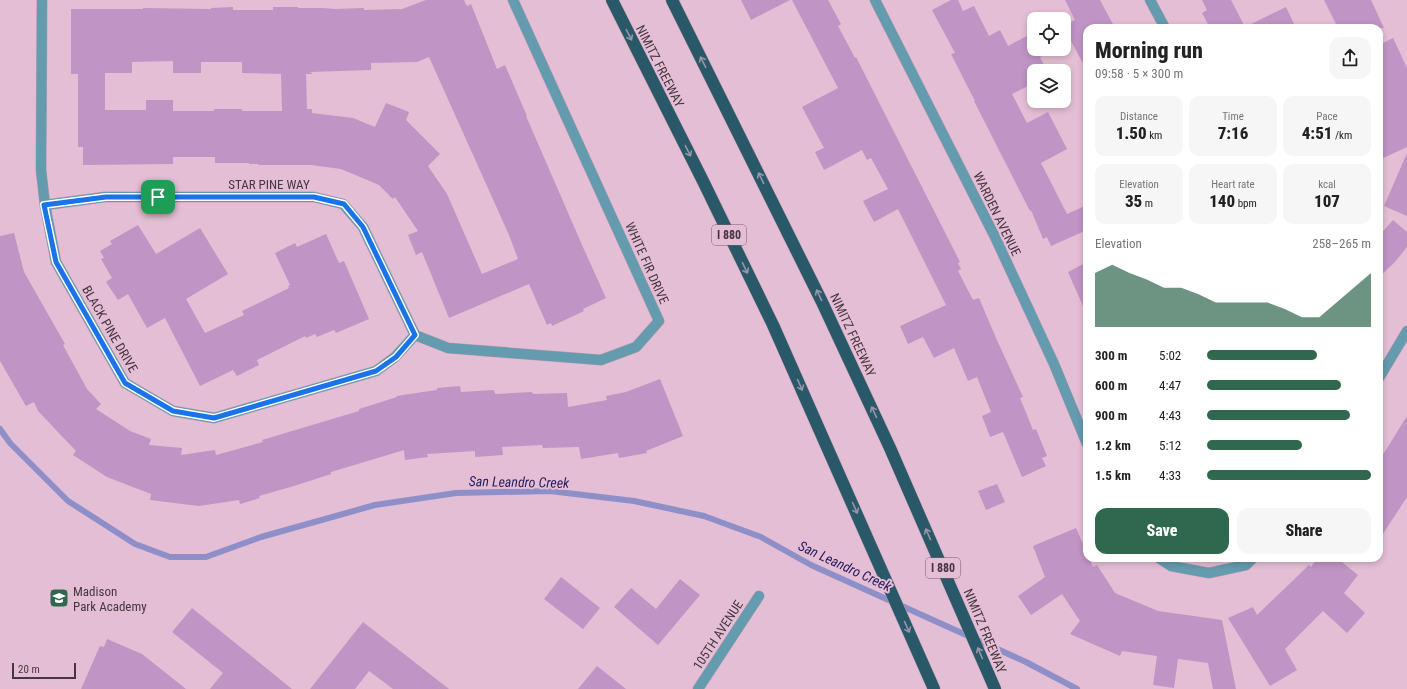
<!DOCTYPE html>
<html lang="en">
<head>
<meta charset="utf-8">
<style>
	body { margin:0; font-family:"Roboto Condensed",sans-serif; background:#f6f6f6; color:#222; height:100vh; display:flex; flex-direction:column; font-size:15px; white-space:nowrap }
	* { box-sizing:border-box; margin:0 }
	p { font-size:13px; color:#767676 }
	.icon { flex:none; width:22px; height:22px; fill:none; stroke:currentColor; stroke-width:2; stroke-linecap:round; stroke-linejoin:round }
	.map { position:relative; flex:1; overflow:hidden }
	.sheet { position:absolute; left:1083px; top:24px; width:300px; height:538px; display:flex; flex-direction:column; background:#fff; border-radius:12px; box-shadow:0 2px 6px #0003 }
	.sheet>* { flex:none }
	.fabs { position:absolute; left:1027px; top:12px; display:grid; gap:8px }
	.fabs a { display:grid; place-items:center; width:44px; height:44px; border-radius:8px; background:#fff; box-shadow:0 2px 6px #0003; font-size:20px }
	.scale { position:absolute; left:12px; bottom:10px; width:64px; box-sizing:border-box; padding-left:4px; border:2px solid #46363f; border-top:0; font-size:11px; line-height:14px; white-space:nowrap; color:#46363f; -webkit-text-stroke:3px #e4bed4; paint-order:stroke }
	.pin { position:absolute; display:grid; place-items:center; width:34px; height:34px; color:#fff; margin:-17px; border-radius:8px; box-shadow:0 2px 6px #0006 }
	.round { display:grid; place-items:center; flex:none; width:42px; height:42px; border-radius:12px; background:#f6f6f6 }
	.headline { display:flex; align-items:center; justify-content:space-between; height:68px; padding:0 12px }
	h1 { font-size:22px; font-weight:800; line-height:30px }
	.metrics { display:grid; grid-template-columns:repeat(3,1fr); gap:6px; height:68px; padding:4px 12px }
	.metrics div { display:grid; align-content:center; border-radius:10px; background:#f6f6f6; text-align:center }
	.metrics b { font-size:17px; font-weight:800 }
	.metrics small { font-size:11px; font-weight:400 }
	.metrics p { font-size:11px }
	.chart { height:112px; padding:8px 12px }
	.chart p { display:flex; justify-content:space-between }
	.chart svg { width:100%; height:72px; margin-top:4px; fill:#30674f; opacity:.7 }
	.primary-button { display:flex; gap:8px; margin-top:auto; padding:8px 12px }
	.primary-button a { flex:1; height:46px; border-radius:12px; background:#30674f; color:#fff; font-size:16px; font-weight:800; line-height:46px; text-align:center }
	.primary-button a+a { background:#f6f6f6; color:#222 }
	ul { padding:0 12px; list-style:none; font-size:13px }
	li { display:grid; grid-template-columns:64px 48px 1fr; align-items:center; height:30px }
	li i { height:10px; border-radius:5px; background:#30674f }
	.map>svg:first-child { display:block }
	.lines { fill:none; stroke-linecap:round; stroke-linejoin:round }
	.stream { stroke:#8e8fc8; stroke-width:6 }
	.building { fill:#c094c5; fill-rule:evenodd }
	.minor-casing { stroke:#be9db0; stroke-width:11 }
	.motorway-casing { stroke:#be9db0; stroke-width:13 }
	.minor { stroke:#649baf; stroke-width:10 }
	.motorway { stroke:#295869; stroke-width:12 }
	.oneway { stroke:#9995a9 }
	.route-casing { stroke:#fff; stroke-width:8 }
	.route { stroke:#1a73e8; stroke-width:5 }
	.labels { text-anchor:middle; dominant-baseline:central; stroke-width:4; stroke-linejoin:round; paint-order:stroke }
	.shield { fill:#e4bed4; stroke:#755f6c; stroke-width:1 }
	.shield-label { font-size:12px; font-weight:bold; fill:#46363f }
	.street-label { font-size:13px; fill:#46363f; stroke:#e4bed4 }
	.poi-label { font-size:13px; fill:#46363f; stroke:#e4bed4; text-anchor:start }
	.water-label { font-size:14px; font-style:italic; fill:#251b5f; stroke:#e4bed4 }
</style>
</head>
<body>
<div class="map">
<svg width="1407" height="689" viewBox="0 0 1407 689">
	<rect width="100%" height="100%" fill="#e4bed4"/>
	<g class="lines">
		<path class="stream" d="M 0,429 L 10,443 L 68,501 L 135,544 L 170,557 L 206,557 L 261,537 L 375,505 L 456,493 L 550,491 L 634,501 L 704,516 L 761,537 L 811,565 L 1026,662 L 1077,689"/>
	</g>
	<g class="building">
		<path d="M 426,0 L 464,0 L 467,6 L 471,4 L 497,69 L 505,65 L 527,116 L 526,116 L 582,245 L 606,298 L 583,309 L 584,311 L 552,326 L 551,323 L 547,325 L 529,284 L 449,318 L 422,252 L 416,255 L 408,235 L 418,231 L 395,197 L 393,199 L 379,185 L 341,169 L 311,165 L 258,165 L 258,164 L 249,164 L 249,163 L 215,163 L 215,157 L 173,157 L 173,164 L 83,165 L 83,147 L 78,147 L 78,74 L 71,74 L 71,9 L 143,9 L 143,8 L 211,9 L 211,8 L 233,7 L 233,10 L 273,10 L 273,7 L 298,7 L 298,8 L 323,8 L 335,9 L 364,8 L 364,10 L 402,9 ZM 429,57 L 509,235 L 518,259 L 482,274 L 447,194 L 428,166 L 440,154 L 406,120 L 409,112 L 386,103 L 375,127 L 353,118 L 312,113 L 312,109 L 307,109 L 306,74 L 313,74 L 310,72 L 371,70 L 371,63 L 417,62 ZM 173,61 L 173,73 L 201,73 L 201,62 L 242,62 L 242,73 L 281,74 L 282,111 L 242,111 L 242,109 L 214,109 L 214,111 L 173,111 L 173,100 L 146,100 L 146,110 L 105,110 L 105,73 L 132,73 L 132,62 Z"/>
		<path d="M 741,0 L 790,0 L 751,20 Z"/>
		<path d="M 792,0 L 828,0 L 841,24 L 838,26 L 855,58 L 856,57 L 960,262 L 958,263 L 961,269 L 958,271 L 973,300 L 979,298 L 996,338 L 1023,397 L 1020,398 L 1033,430 L 1036,429 L 1047,456 L 1042,458 L 1046,466 L 1022,477 L 1003,432 L 990,437 L 982,416 L 991,412 L 977,377 L 968,381 L 954,348 L 934,358 L 923,337 L 908,344 L 900,326 L 946,305 L 898,209 L 874,222 L 863,201 L 888,189 L 871,158 L 867,160 L 862,150 L 824,170 L 815,152 L 824,148 L 802,107 L 838,88 Z"/>
		<path d="M 951,0 L 958,0 L 963,11 L 974,6 L 989,36 L 1000,30 L 1008,46 L 1034,32 L 1034,49 L 1055,49 L 1040,57 L 1047,71 L 1034,71 L 1034,83 L 1012,94 L 1027,123 L 1048,112 L 1067,149 L 1041,163 L 1067,214 L 1087,205 L 1087,230 L 1051,246 L 1047,237 L 1043,239 L 1031,210 L 1030,211 L 974,101 L 975,101 L 951,54 L 955,53 L 932,10 Z"/>
		<path d="M 1065,0 L 1100,0 L 1115,28 L 1087,28 L 1087,71 L 1071,41 L 1064,44 L 1064,25 L 1075,20 Z"/>
		<path d="M 1202,0 L 1231,0 L 1245,27 L 1286,7 L 1296,28 L 1210,28 L 1202,13 L 1207,10 Z"/>
		<path d="M 1324,0 L 1371,0 L 1384,28 L 1338,28 Z"/>
		<path d="M 1393,38 L 1407,68 L 1407,147 L 1379,160 L 1379,45 Z"/>
		<path d="M 1407,153 L 1407,216 L 1384,206 Z"/>
		<path d="M 1393,220 L 1407,232 L 1407,247 L 1394,263 L 1379,277 L 1379,236 Z"/>
		<path d="M 138,225 L 156,254 L 200,228 L 228,274 L 186,299 L 205,333 L 244,315 L 242,311 L 289,288 L 288,286 L 290,285 L 275,253 L 295,243 L 297,247 L 326,234 L 339,263 L 344,261 L 369,319 L 336,333 L 334,330 L 317,337 L 315,334 L 306,338 L 305,336 L 257,360 L 259,365 L 237,376 L 233,370 L 200,386 L 165,318 L 147,328 L 128,294 L 118,300 L 106,282 L 112,278 L 101,259 L 104,258 L 100,251 L 112,244 L 110,241 Z"/>
		<path d="M 14,233 L 24,272 L 65,344 L 63,345 L 87,389 L 101,404 L 96,409 L 130,431 L 151,439 L 149,445 L 182,448 L 181,455 L 215,450 L 216,455 L 263,442 L 262,440 L 359,411 L 359,409 L 397,397 L 396,396 L 437,390 L 437,388 L 460,386 L 461,392 L 494,390 L 495,394 L 532,392 L 533,394 L 567,393 L 568,407 L 607,400 L 606,396 L 626,392 L 660,379 L 683,436 L 646,451 L 647,453 L 619,458 L 618,453 L 581,459 L 579,447 L 543,448 L 542,445 L 502,447 L 503,455 L 475,457 L 475,451 L 427,454 L 428,457 L 405,460 L 404,450 L 331,472 L 331,474 L 294,486 L 259,496 L 260,498 L 240,504 L 239,500 L 199,506 L 150,500 L 151,494 L 107,477 L 73,455 L 76,451 L 38,411 L 34,402 L 26,406 L 0,361 L 0,236 Z"/>
		<path d="M 1087,262 L 1087,315 L 1068,272 Z"/>
		<path d="M 1407,416 L 1407,497 L 1379,540 L 1379,461 Z"/>
		<path d="M 997,484 L 1005,502 L 986,510 L 978,491 Z"/>
		<path d="M 1076,528 L 1087,553 L 1087,558 L 1089,558 L 1093,567 L 1097,565 L 1115,593 L 1158,611 L 1222,620 L 1236,689 L 1213,689 L 1208,663 L 1178,659 L 1174,688 L 1153,685 L 1157,656 L 1122,651 L 1120,656 L 1070,634 L 1080,621 L 1062,594 L 1031,615 L 1018,596 L 1045,577 L 1033,546 Z"/>
		<path d="M 1318,558 L 1337,558 L 1358,575 L 1344,593 L 1365,613 L 1347,633 L 1323,611 L 1285,649 L 1297,670 L 1270,686 L 1228,618 L 1253,607 L 1257,615 L 1309,565 L 1311,567 Z"/>
		<path d="M 561,577 L 600,608 L 583,629 L 544,599 Z"/>
		<path d="M 680,579 L 700,595 L 658,645 L 614,607 L 631,588 L 656,609 Z"/>
		<path d="M 192,608 L 292,689 L 210,689 L 223,673 L 172,632 Z"/>
		<path d="M 363,622 L 449,689 L 393,689 L 369,671 L 355,689 L 310,689 Z"/>
		<path d="M 107,639 L 142,654 L 186,689 L 81,689 L 100,646 L 104,647 Z"/>
		<path d="M 597,666 L 626,689 L 578,689 Z"/>
	</g>
	<g class="lines">
		<defs>
			<g id="minor">
				<path d="M 42,0 L 41,170 L 45,205 L 56,262 L 125,383 L 173,411 L 214,418 L 376,371 L 395,357 L 415,335"/>
				<path d="M 875,0 L 995,237 L 1054,364 L 1087,444"/>
				<path d="M 1150,0 L 1165,28"/>
				<path d="M 45,205 L 105,197 L 314,197 L 343,204 L 363,227 L 415,335"/>
				<path d="M 415,335 L 448,348 L 601,360 L 636,347 L 659,321 L 513,0"/>
				<path d="M 1379,378 L 1407,331"/>
				<path d="M 1159,558 L 1171,566 L 1209,573 L 1246,565 L 1253,558"/>
				<path d="M 698,689 L 759,596"/>
			</g>
			<g id="motorway">
				<path d="M 612,0 L 703,181 L 773,325 L 934,689"/>
				<path d="M 672,0 L 822,302 L 890,448 L 995,689"/>
			</g>
		</defs>
		<use href="#minor" class="minor-casing"/>
		<use href="#motorway" class="motorway-casing"/>
		<use href="#minor" class="minor"/>
		<use href="#motorway" class="motorway"/>
	</g>
	<defs><path id="oneway-shaft" d="M-6 0H5M1.5-3L5.5 0L1.5 3" fill="none" stroke-width="1.6" stroke-linecap="round" stroke-linejoin="round"/></defs>
	<g class="oneway">
		<use href="#oneway-shaft" transform="translate(629 35) rotate(63)"/>
		<use href="#oneway-shaft" transform="translate(703 62) rotate(-117)"/>
		<use href="#oneway-shaft" transform="translate(688 151) rotate(63)"/>
		<use href="#oneway-shaft" transform="translate(761 178) rotate(-116)"/>
		<use href="#oneway-shaft" transform="translate(745 268) rotate(64)"/>
		<use href="#oneway-shaft" transform="translate(819 295) rotate(-116)"/>
		<use href="#oneway-shaft" transform="translate(800 385) rotate(66)"/>
		<use href="#oneway-shaft" transform="translate(874 412) rotate(-115)"/>
		<use href="#oneway-shaft" transform="translate(855 508) rotate(66)"/>
		<use href="#oneway-shaft" transform="translate(928 534) rotate(-114)"/>
		<use href="#oneway-shaft" transform="translate(907 627) rotate(66)"/>
		<use href="#oneway-shaft" transform="translate(980 653) rotate(-113)"/>
	</g>
	<g class="lines">
		<defs>
			<path id="route" d="M 106,197 L 314,197 L 344,204 L 363,227 L 415,335 L 396,357 L 376,371 L 214,418 L 173,411 L 125,383 L 56,262 L 44,205 Z"/>
		</defs>
		<use href="#route" class="route-casing"/>
		<use href="#route" class="route"/>
	</g>
	<defs>
		<symbol id="school-square" viewBox="-11 -11 22 22"><rect x="-9" y="-9" width="18" height="18" rx="4" fill="#30674f" stroke="#e4bed4"/><path d="M0-5L7-2L0 1L-7-2ZM-4 1L0 2.5L4 1V4Q0 6-4 4Z" fill="#fff"/></symbol>
	</defs>
	<g fill-rule="evenodd">
		<use href="#school-square" x="48" y="587" width="22" height="22"/>
	</g>
	<g class="labels">
		<g class="shield">
			<rect x="712" y="225" width="34" height="20" rx="3"/>
			<rect x="926" y="558" width="34" height="20" rx="3"/>
		</g>
		<g class="shield-label">
			<text x="729" y="235">I 880</text>
			<text x="943" y="568">I 880</text>
		</g>
		<g class="street-label">
			<text transform="translate(660 66) rotate(63)">NIMITZ FREEWAY</text>
			<text x="269" y="184">STAR PINE WAY</text>
			<text transform="translate(997 214) rotate(64)">WARDEN AVENUE</text>
			<text transform="translate(647 263) rotate(66)">WHITE FIR DRIVE</text>
			<text transform="translate(110 329) rotate(60)">BLACK PINE DRIVE</text>
			<text transform="translate(853 335) rotate(65)">NIMITZ FREEWAY</text>
			<text transform="translate(985 631) rotate(67)">NIMITZ FREEWAY</text>
			<text transform="translate(718 635) rotate(-57)">105TH AVENUE</text>
		</g>
		<g class="poi-label">
			<text x="73" y="591">Madison<tspan x="73" dy="15">Park Academy</tspan></text>
		</g>
		<g class="water-label">
			<text transform="translate(519 482) rotate(1)">San Leandro Creek</text>
			<text transform="translate(845 566) rotate(25)">San Leandro Creek</text>
		</g>
	</g>
</svg>
<div class="fabs">
<a><svg class="icon" aria-label="locate" viewBox="0 0 24 24"><circle cx="12" cy="12" r="6"/><path d="M12 2v4M12 18v4M2 12h4M18 12h4"/></svg></a>
<a><svg class="icon" aria-label="layers" viewBox="0 0 24 24"><path d="M12 4l9 5-9 5-9-5zM3 14l9 5 9-5"/></svg></a>
</div>
<div class="scale">20 m</div>
<div class="pin" style="left:158px;top:197px;background:#1e9e55"><svg class="icon" aria-label="arrive" viewBox="0 0 24 24"><path d="M6 21V4h12l-3 4 3 4H6"/></svg></div>
<section class="sheet">
<div class="headline"><div><h1>Morning run</h1><p>09:58 · 5 × 300 m</p></div><a class="round"><svg class="icon" aria-label="share" viewBox="0 0 24 24"><path d="M12 15V3M7 8l5-5 5 5M5 13v7h14v-7"/></svg></a></div>
<div class="metrics">
<div><p>Distance</p><b>1.50<small> km</small></b></div>
<div><p>Time</p><b>7:16</b></div>
<div><p>Pace</p><b>4:51<small> /km</small></b></div>
</div>
<div class="metrics">
<div><p>Elevation</p><b>35<small> m</small></b></div>
<div><p>Heart rate</p><b>140<small> bpm</small></b></div>
<div><p>kcal</p><b>107</b></div>
</div>
<div class="chart"><p><span>Elevation</span>258–265 m</p>
<svg viewBox="0 0 160 44" preserveAspectRatio="none"><path d="M0 44V11L10 6L20 11L30 15L40 20L50 20L60 24L70 29L80 29L90 29L100 29L110 33L120 38L130 38L140 29L150 20L160 11V44z"/></svg>
</div>
<ul>
<li><b>300 m</b>5:02<i style="width:67%"></i></li>
<li><b>600 m</b>4:47<i style="width:82%"></i></li>
<li><b>900 m</b>4:43<i style="width:87%"></i></li>
<li><b>1.2 km</b>5:12<i style="width:58%"></i></li>
<li><b>1.5 km</b>4:33<i style="width:100%"></i></li>
</ul>
<div class="primary-button"><a>Save</a><a>Share</a></div>
</section>
</div>
</body>
</html>
